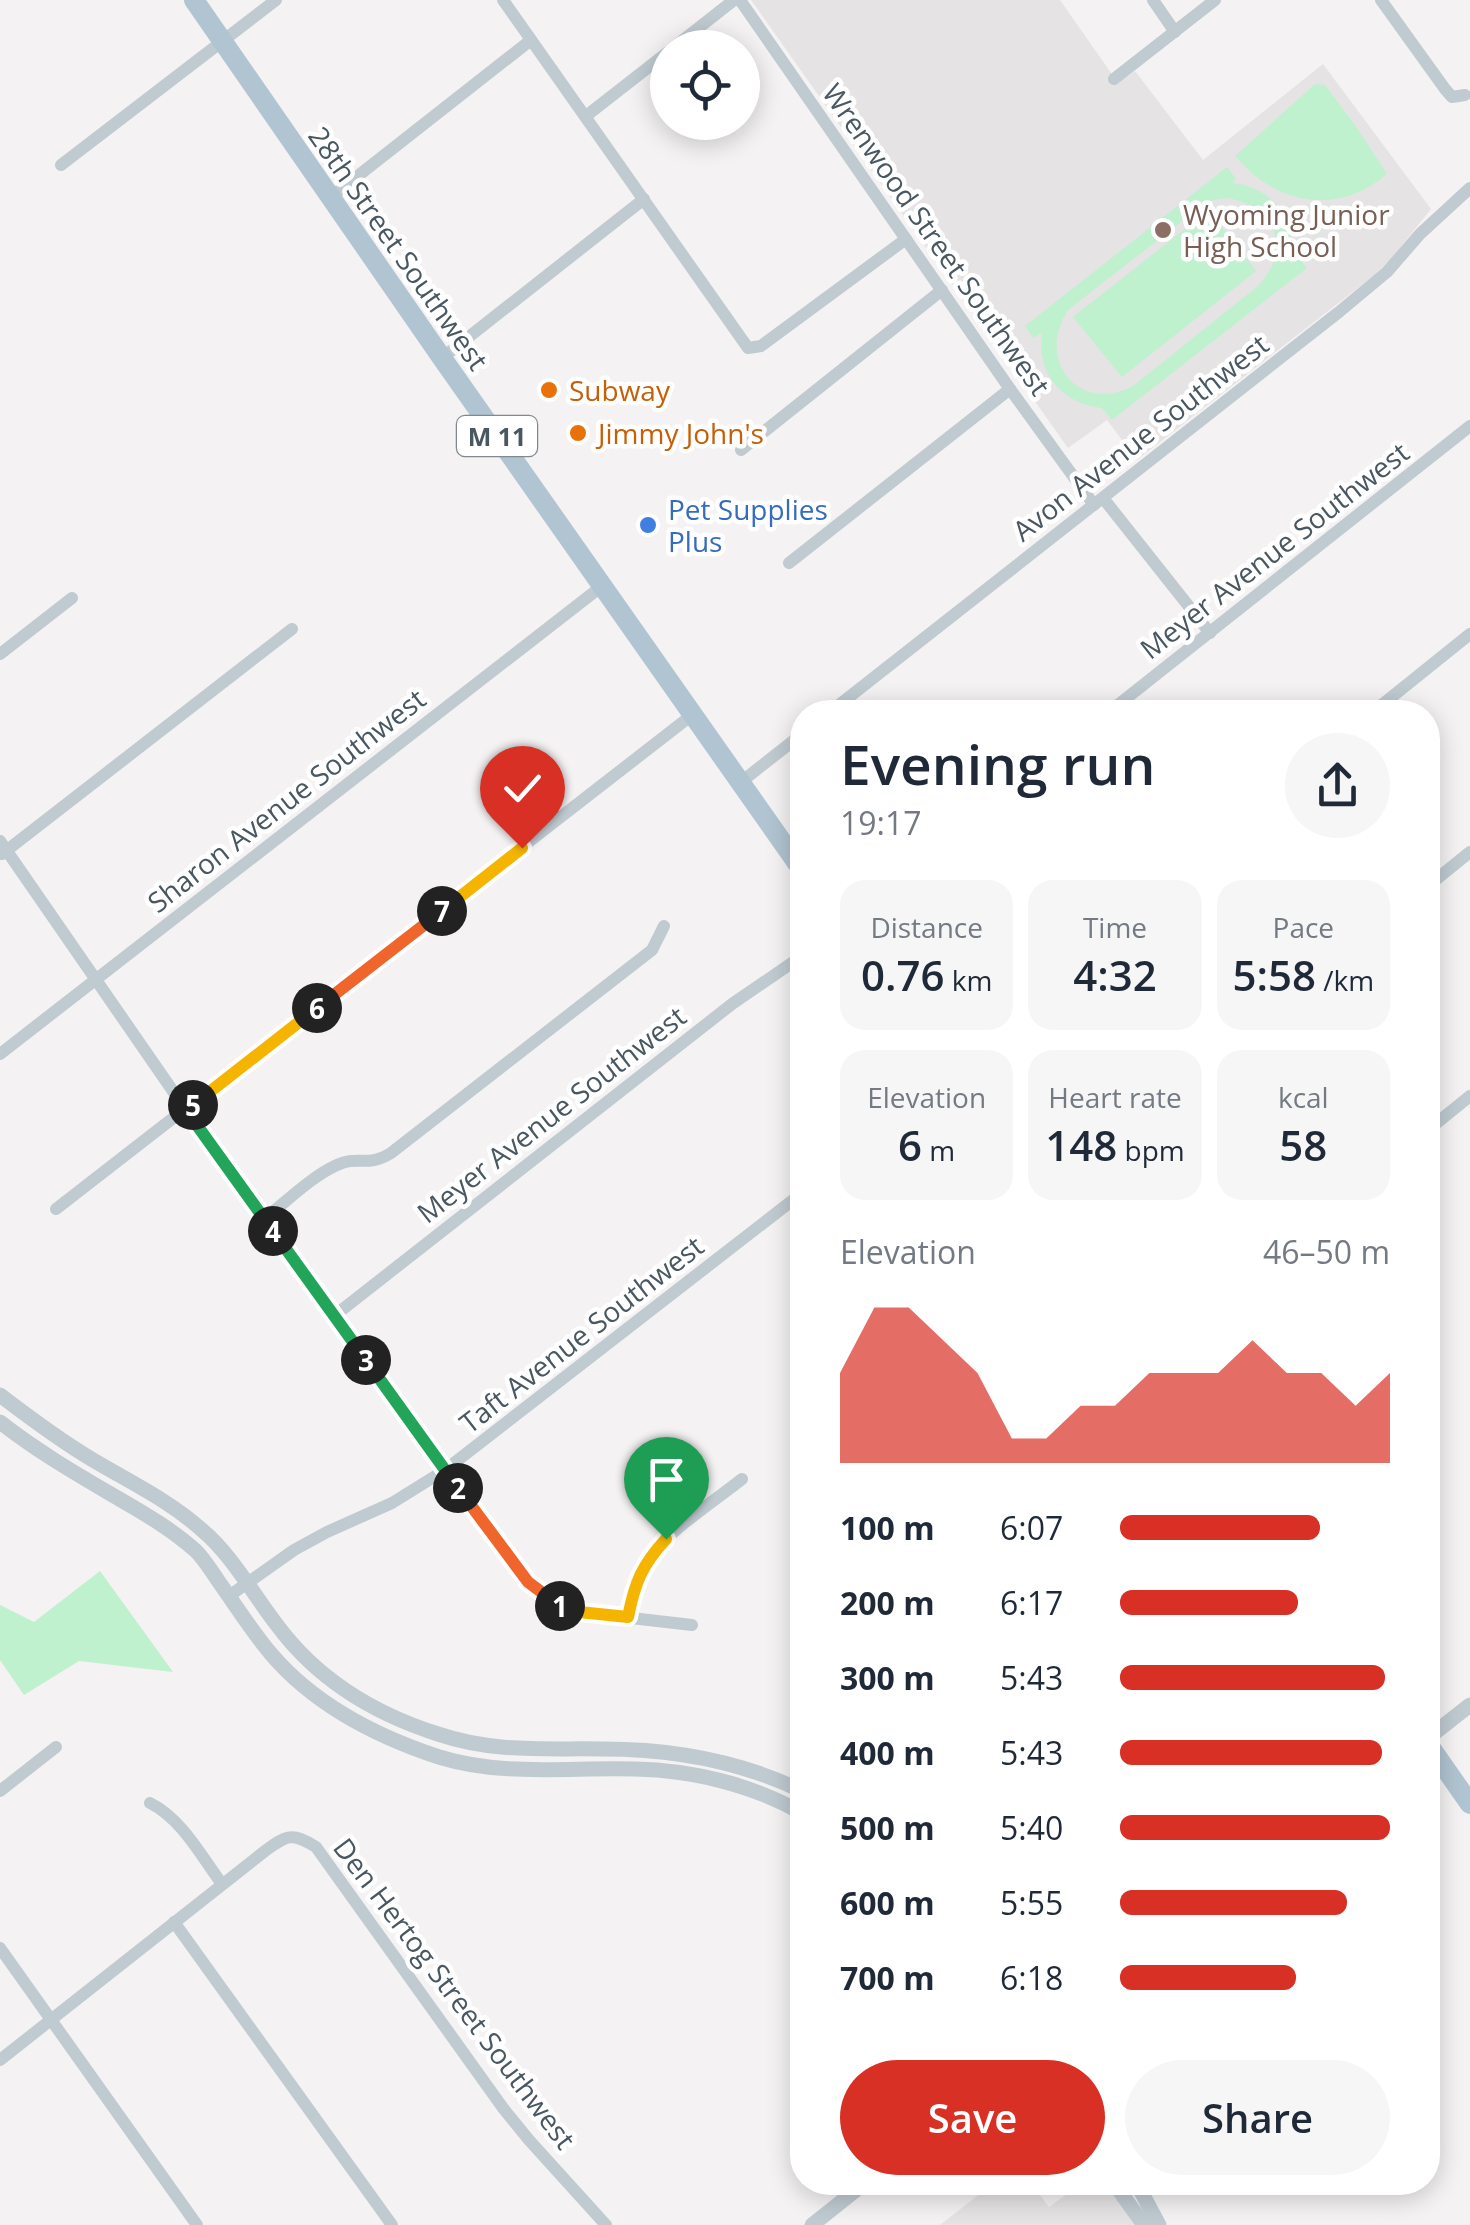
<!DOCTYPE html>
<html lang="en">
<head>
<meta charset="utf-8">
<style>
	body { margin:0; font-family:"Open Sans",sans-serif; background:#f6f6f7; color:#1f2937; height:100vh; display:flex; flex-direction:column; font-size:38px; white-space:nowrap }
	* { box-sizing:border-box; margin:0 }
	p { font-size:32px; color:#747a83 }
	.icon { flex:none; width:55px; height:55px; fill:none; stroke:currentColor; stroke-width:2; stroke-linecap:round; stroke-linejoin:round }
	.map { position:relative; flex:1; overflow:hidden }
	.drawer { position:absolute; left:790px; top:700px; width:650px; height:1495px; display:flex; flex-direction:column; background:#fff; border-radius:40px; box-shadow:0 5px 25px #0003 }
	.drawer>* { flex:none }
	.controls { position:absolute; left:650px; top:30px; display:grid; gap:20px }
	.controls a { display:grid; place-items:center; width:110px; height:110px; border-radius:50%; background:#fff; box-shadow:0 5px 25px #0003; font-size:50px }
	.pin { position:absolute; display:grid; place-items:center; width:85px; height:85px; color:#fff; margin:-102px -42px; border-radius:50% 50% 50% 0; rotate:-45deg; box-shadow:0 0 10px #0007 }
	.pin .icon { rotate:45deg }
	.km { position:absolute; width:50px; height:50px; margin:-25px; border-radius:50%; background:#222; color:#fff; font-size:28px; line-height:50px; text-align:center }
	.round { display:grid; place-items:center; flex:none; width:105px; height:105px; border-radius:52px; background:#f6f6f7 }
	.overview { display:flex; align-items:center; justify-content:space-between; height:170px; padding:0 50px }
	h1 { font-size:55px; font-weight:600; line-height:75px }
	.figures { display:grid; grid-template-columns:repeat(3,1fr); gap:15px; height:170px; padding:10px 50px }
	.figures div { display:grid; align-content:center; border-radius:25px; background:#f6f6f7; text-align:center }
	.figures b { font-size:42px; font-weight:600 }
	.figures small { font-size:28px; font-weight:400 }
	.figures p { font-size:28px }
	.chart { height:280px; padding:20px 50px }
	.chart p { display:flex; justify-content:space-between }
	.chart svg { width:100%; height:180px; margin-top:10px; fill:#d93025; opacity:.7 }
	.cta { display:flex; gap:20px; margin-top:auto; padding:20px 50px }
	.cta a { flex:1; height:115px; border-radius:60px; background:#d93025; color:#fff; font-size:40px; font-weight:600; line-height:115px; text-align:center }
	.cta a+a { background:#f6f6f7; color:#1f2937 }
	ul { padding:0 50px; list-style:none; font-size:32px }
	li { display:grid; grid-template-columns:160px 120px 1fr; align-items:center; height:75px }
	li i { height:25px; border-radius:12px; background:#d93025 }
	.map>svg:first-child { display:block }
	.education { fill:#e5e3e4 }
	.green { fill:#c0f1ce; fill-rule:evenodd }
	.lines { fill:none; stroke-linecap:round; stroke-linejoin:round }
	.minor { stroke:#bfcad1; stroke-width:12 }
	.tertiary { stroke:#bfcad1; stroke-width:15 }
	.primary { stroke:#b1c4d1; stroke-width:20 }
	.split-1-casing { stroke:#fff; stroke-width:20 }
	.split-2-casing { stroke:#fff; stroke-width:20 }
	.split-3-casing { stroke:#fff; stroke-width:20 }
	.split-4-casing { stroke:#fff; stroke-width:20 }
	.split-5-casing { stroke:#fff; stroke-width:20 }
	.split-6-casing { stroke:#fff; stroke-width:20 }
	.split-7-casing { stroke:#fff; stroke-width:20 }
	.split-8-casing { stroke:#fff; stroke-width:20 }
	.split-1 { stroke:#f5b400; stroke-width:12 }
	.split-2 { stroke:#f0652b; stroke-width:12 }
	.split-3 { stroke:#22a559; stroke-width:12 }
	.split-4 { stroke:#22a559; stroke-width:12 }
	.split-5 { stroke:#22a559; stroke-width:12 }
	.split-6 { stroke:#f5b400; stroke-width:12 }
	.split-7 { stroke:#f0652b; stroke-width:12 }
	.split-8 { stroke:#f5b400; stroke-width:12 }
	.education-dot { fill:#8d6e63; stroke:#fff; stroke-width:4 }
	.food-dot { fill:#e8710a; stroke:#fff; stroke-width:4 }
	.shop-dot { fill:#3f7fe0; stroke:#fff; stroke-width:4 }
	.labels { text-anchor:middle; dominant-baseline:central; stroke-width:9; stroke-linejoin:round; paint-order:stroke }
	.shield { fill:#fff; stroke:#808990; stroke-width:2.5 }
	.shield-label { font-size:25px; font-weight:bold; fill:#495760 }
	.education-label { font-size:28px; fill:#785e54; stroke:#fff; text-anchor:start }
	.street-label { font-size:28px; fill:#495760; stroke:#fff }
	.food-label { font-size:28px; fill:#c56008; stroke:#fff; text-anchor:start }
	.shop-label { font-size:28px; fill:#366cbe; stroke:#fff; text-anchor:start }
</style>
</head>
<body>
<div class="map">
<svg width="1470" height="2225" viewBox="0 0 1470 2225">
	<rect width="100%" height="100%" fill="#f4f2f2"/>
	<g class="education">
		<path d="M 751,0 L 1060,0 L 1118,83 L 1135,71 L 1203,160 L 1323,64 L 1431,209 L 1390,260 L 1377,273 L 1137,460 L 1107,420 L 1068,448 Z"/>
		<path d="M 995,2182 L 1031,2183 L 1049,2207 L 1082,2183 L 1104,2183 L 1135,2225 L 940,2225 Z"/>
	</g>
	<g class="green">
		<path d="M 1315,84 L 1325,85 L 1355,125 L 1387,174 C 1337,217 1275,204 1235,156 Z"/>
		<path d="M 1227,167 L 1236,179 L 1232,183 C 1272,187 1295,218 1292,257 L 1297,255 L 1307,268 L 1112,420 L 1102,408 C 1062,404 1036,373 1042,333 L 1033,338 L 1025,326 ZM 1227,198 C 1276,206 1293,249 1258,286 L 1133,386 C 1079,414 1035,361 1068,310 L 1200,207 L 1213,200 Z"/>
		<path d="M 1209,210 L 1256,271 L 1122,377 L 1073,317 Z"/>
		<path d="M 100,1571 L 173,1672 L 79,1661 L 24,1695 L 0,1660 L 0,1605 L 34,1622 Z"/>
	</g>
	<g class="lines">
		<g class="minor">
			<path d="M 503,0 L 748,348 L 761,346 L 906,239"/>
			<path d="M 740,0 L 1010,389 L 1094,505"/>
			<path d="M 1153,0 L 1175,32"/>
			<path d="M 1381,0 L 1445,89 L 1452,97 L 1465,95"/>
			<path d="M 673,48 L 734,0"/>
			<path d="M 1114,79 L 1215,0"/>
			<path d="M 586,116 L 668,52"/>
			<path d="M 61,165 L 276,0"/>
			<path d="M 331,197 L 531,40"/>
			<path d="M 442,358 L 644,199"/>
			<path d="M 741,450 L 942,290"/>
			<path d="M 1103,498 L 1210,633"/>
			<path d="M 789,563 L 1010,389"/>
			<path d="M 0,654 L 72,598"/>
			<path d="M 830,712 L 1339,312 L 1387,272 L 1420,234 L 1470,188"/>
			<path d="M 1109,712 L 1470,426"/>
			<path d="M 1373,712 L 1470,634"/>
			<path d="M 741,782 L 802,734"/>
			<path d="M 0,841 L 186,1110 L 510,1559 L 528,1582 L 559,1605 L 579,1612 L 692,1625"/>
			<path d="M 2,854 L 292,629"/>
			<path d="M 1428,886 L 1470,852"/>
			<path d="M 0,1054 L 602,586"/>
			<path d="M 1428,1130 L 1470,1096"/>
			<path d="M 56,1209 L 692,715"/>
			<path d="M 264,1219 C 286,1202 312,1176 337,1165 C 358,1155 367,1168 391,1153 L 652,950 L 664,926"/>
			<path d="M 334,1316 L 732,1004 L 802,956"/>
			<path d="M 229,1596 L 294,1550 L 327,1532 L 392,1503 L 445,1470 L 802,1193"/>
			<path d="M 628,1617 C 631,1601 634,1585 641,1570 C 658,1537 712,1503 742,1479"/>
			<path d="M 0,1791 L 56,1747"/>
			<path d="M 150,1803 C 182,1819 201,1856 222,1884"/>
			<path d="M 174,1922 L 392,2225"/>
			<path d="M 0,1948 L 197,2225"/>
			<path d="M 0,2060 L 265,1851 C 287,1835 292,1832 316,1847 L 503,2108 L 529,2140 L 606,2225"/>
		</g>
		<g class="tertiary">
			<path d="M 0,1395 C 30,1418 61,1441 93,1460 C 130,1482 170,1501 202,1530 C 232,1555 253,1594 277,1625 C 317,1679 375,1714 438,1734 C 494,1753 546,1748 603,1749 C 672,1749 740,1761 802,1791"/>
			<path d="M 0,1422 C 38,1452 80,1476 121,1500 C 147,1515 174,1531 196,1551 C 205,1560 212,1572 219,1582 C 236,1606 253,1633 272,1655 C 315,1705 378,1737 439,1757 C 504,1777 569,1767 635,1769 C 692,1770 753,1785 802,1813"/>
			<path d="M 1428,1738 L 1470,1705"/>
			<path d="M 1113,2182 L 1144,2225"/>
			<path d="M 1136,2182 L 1159,2225"/>
			<path d="M 812,2225 L 866,2182"/>
		</g>
		<g class="primary">
			<path d="M 194,0 L 442,358 L 802,870"/>
			<path d="M 1428,1744 L 1470,1804"/>
		</g>
	</g>
	<g class="lines">
		<defs>
			<path id="split-1" d="M 560,1606 L 579,1612 L 628,1617 C 635,1582 642,1565 666,1539"/>
			<path id="split-2" d="M 458,1488 L 528,1582 L 560,1606"/>
			<path id="split-3" d="M 366,1360 L 458,1488"/>
			<path id="split-4" d="M 273,1231 L 366,1360"/>
			<path id="split-5" d="M 193,1105 L 186,1110 L 273,1231"/>
			<path id="split-6" d="M 193,1105 L 317,1008"/>
			<path id="split-7" d="M 317,1008 L 442,911"/>
			<path id="split-8" d="M 442,911 L 522,848"/>
		</defs>
		<use href="#split-1" class="split-1-casing"/>
		<use href="#split-2" class="split-2-casing"/>
		<use href="#split-3" class="split-3-casing"/>
		<use href="#split-4" class="split-4-casing"/>
		<use href="#split-5" class="split-5-casing"/>
		<use href="#split-6" class="split-6-casing"/>
		<use href="#split-7" class="split-7-casing"/>
		<use href="#split-8" class="split-8-casing"/>
		<use href="#split-1" class="split-1"/>
		<use href="#split-2" class="split-2"/>
		<use href="#split-3" class="split-3"/>
		<use href="#split-4" class="split-4"/>
		<use href="#split-5" class="split-5"/>
		<use href="#split-6" class="split-6"/>
		<use href="#split-7" class="split-7"/>
		<use href="#split-8" class="split-8"/>
	</g>
	<circle class="education-dot" cx="1163" cy="230" r="10"/>
	<g class="food-dot">
		<circle cx="549" cy="390" r="10"/>
		<circle cx="578" cy="433" r="10"/>
	</g>
	<circle class="shop-dot" cx="648" cy="525" r="10"/>
	<g class="labels">
		<rect class="shield" x="457" y="416" width="80" height="40" rx="8"/>
		<g class="shield-label">
			<text x="497" y="436">M 11</text>
		</g>
		<g class="education-label">
			<text x="1183" y="214">Wyoming Junior<tspan x="1183" dy="32">High School</tspan></text>
		</g>
		<g class="street-label">
			<text transform="translate(937 239) rotate(55)">Wrenwood Street Southwest</text>
			<text transform="translate(399 248) rotate(55)">28th Street Southwest</text>
			<text transform="translate(1140 437) rotate(-38)">Avon Avenue Southwest</text>
			<text transform="translate(1274 550) rotate(-38)">Meyer Avenue Southwest</text>
			<text transform="translate(286 800) rotate(-38)">Sharon Avenue Southwest</text>
			<text transform="translate(551 1114) rotate(-38)">Meyer Avenue Southwest</text>
			<text transform="translate(581 1334) rotate(-38)">Taft Avenue Southwest</text>
			<text transform="translate(455 1993) rotate(53)">Den Hertog Street Southwest</text>
		</g>
		<g class="food-label">
			<text x="569" y="390">Subway</text>
			<text x="598" y="433">Jimmy John's</text>
		</g>
		<g class="shop-label">
			<text x="668" y="509">Pet Supplies<tspan x="668" dy="32">Plus</tspan></text>
		</g>
	</g>
</svg>
<div class="controls">
<a><svg class="icon" aria-label="locate" viewBox="0 0 24 24"><circle cx="12" cy="12" r="6"/><path d="M12 2v4M12 18v4M2 12h4M18 12h4"/></svg></a>
</div>
<div class="pin" style="left:666px;top:1539px;background:#1e9e55"><svg class="icon" aria-label="arrive" viewBox="0 0 24 24"><path d="M6 21V4h12l-3 4 3 4H6"/></svg></div>
<div class="pin" style="left:522px;top:848px;background:#d93025"><svg class="icon" aria-label="check" viewBox="0 0 24 24"><path d="M5 12l5 5 9-10"/></svg></div>
<b class="km" style="left:560px;top:1606px">1</b>
<b class="km" style="left:458px;top:1488px">2</b>
<b class="km" style="left:366px;top:1360px">3</b>
<b class="km" style="left:273px;top:1231px">4</b>
<b class="km" style="left:193px;top:1105px">5</b>
<b class="km" style="left:317px;top:1008px">6</b>
<b class="km" style="left:442px;top:911px">7</b>
<section class="drawer">
<div class="overview"><div><h1>Evening run</h1><p>19:17</p></div><a class="round"><svg class="icon" aria-label="share" viewBox="0 0 24 24"><path d="M12 15V3M7 8l5-5 5 5M5 13v7h14v-7"/></svg></a></div>
<div class="figures">
<div><p>Distance</p><b>0.76<small> km</small></b></div>
<div><p>Time</p><b>4:32</b></div>
<div><p>Pace</p><b>5:58<small> /km</small></b></div>
</div>
<div class="figures">
<div><p>Elevation</p><b>6<small> m</small></b></div>
<div><p>Heart rate</p><b>148<small> bpm</small></b></div>
<div><p>kcal</p><b>58</b></div>
</div>
<div class="chart"><p><span>Elevation</span>46–50 m</p>
<svg viewBox="0 0 160 44" preserveAspectRatio="none"><path d="M0 44V22L10 6L20 6L30 14L40 22L50 38L60 38L70 30L80 30L90 22L100 22L110 22L120 14L130 22L140 22L150 30L160 22V44z"/></svg>
</div>
<ul>
<li><b>100 m</b>6:07<i style="width:74%"></i></li>
<li><b>200 m</b>6:17<i style="width:66%"></i></li>
<li><b>300 m</b>5:43<i style="width:98%"></i></li>
<li><b>400 m</b>5:43<i style="width:97%"></i></li>
<li><b>500 m</b>5:40<i style="width:100%"></i></li>
<li><b>600 m</b>5:55<i style="width:84%"></i></li>
<li><b>700 m</b>6:18<i style="width:65%"></i></li>
</ul>
<div class="cta"><a>Save</a><a>Share</a></div>
</section>
</div>
</body>
</html>
